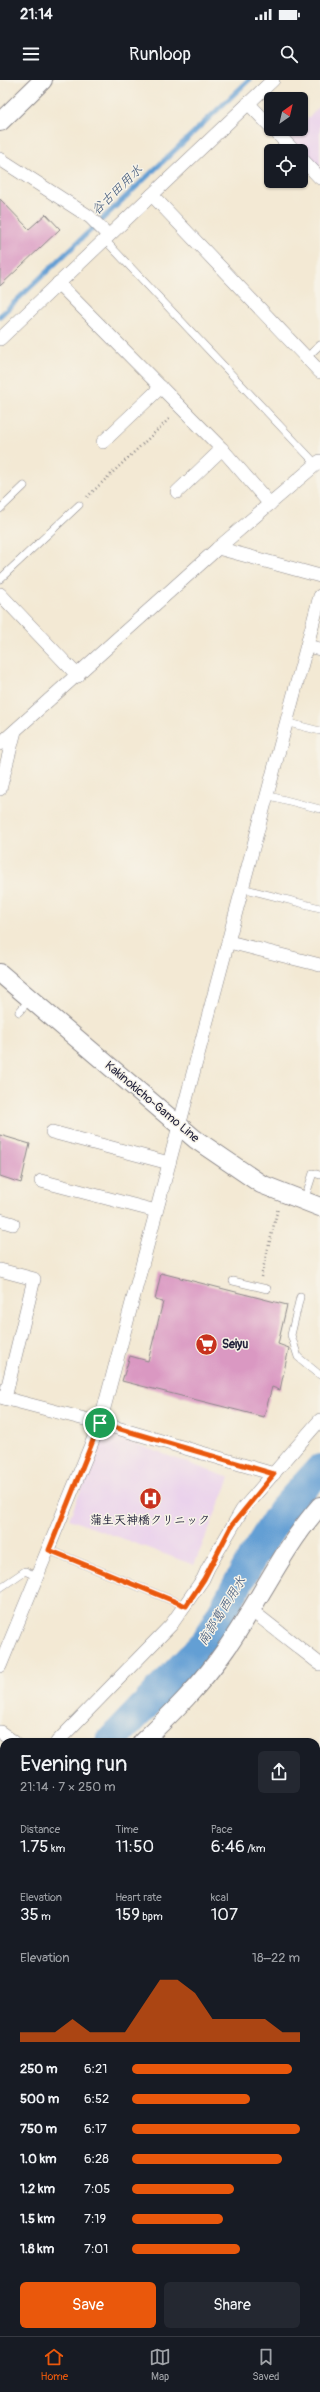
<!DOCTYPE html>
<html lang="en">
<head>
<meta charset="utf-8">
<style>
	body { margin:0; font-family:Pangolin,"Klee One",sans-serif; background:#242831; color:#f1f3f6; height:100vh; display:flex; flex-direction:column; font-size:15px; white-space:nowrap }
	* { box-sizing:border-box; margin:0 }
	p { font-size:13px; color:#9ea1a6 }
	.icon { flex:none; width:22px; height:22px; fill:none; stroke:currentColor; stroke-width:2; stroke-linecap:round; stroke-linejoin:round }
	.map { position:relative; flex:1; overflow:hidden }
	.details { position:absolute; left:0px; top:1658px; width:320px; height:598px; display:flex; flex-direction:column; background:#171b24; border-radius:12px 12px 0 0; box-shadow:0 1px 3px #0004 }
	.details>* { flex:none }
	.needle { width:26px; rotate:34deg }
	.tools { position:absolute; left:264px; top:12px; display:grid; gap:8px }
	.tools a { display:grid; place-items:center; width:44px; height:44px; border-radius:6px; background:#171b24; box-shadow:0 1px 3px #0004; font-size:20px }
	.pin { position:absolute; display:grid; place-items:center; width:34px; height:34px; color:#fff; margin:-17px; border:2px solid #fff; border-radius:50%; box-shadow:0 1px 4px #0007 }
	.round { display:grid; place-items:center; flex:none; width:42px; height:42px; border-radius:6px; background:#242831 }
	.head { display:flex; align-items:center; justify-content:space-between; height:68px; padding:0 20px }
	h1 { font-size:22px; font-weight:600; line-height:30px }
	.metrics { display:grid; grid-template-columns:repeat(3,1fr); gap:6px; height:68px; padding:4px 20px }
	.metrics div { display:grid; align-content:center }
	.metrics b { font-size:17px; font-weight:600 }
	.metrics small { font-size:11px; font-weight:400 }
	.metrics p { font-size:11px }
	.chart { height:112px; padding:8px 20px }
	.chart p { display:flex; justify-content:space-between }
	.chart svg { width:100%; height:72px; margin-top:4px; fill:#ea580c; opacity:.7 }
	.action { display:flex; gap:8px; margin-top:auto; padding:8px 20px }
	.action a { flex:1; height:46px; border-radius:6px; background:#ea580c; color:#fff; font-size:16px; font-weight:600; line-height:46px; text-align:center }
	.action a+a { background:#242831; color:#f1f3f6 }
	ul { padding:0 20px; list-style:none; font-size:13px }
	li { display:grid; grid-template-columns:64px 48px 1fr; align-items:center; height:30px }
	li i { height:10px; border-radius:5px; background:#ea580c }
	.status { display:flex; justify-content:space-between; align-items:center; height:28px; padding:0 20px; background:#171b24; direction:ltr }
	.status svg { height:11px; fill:currentColor }
	header { display:flex; justify-content:space-between; align-items:center; height:52px; padding:0 20px; background:#171b24; font-size:18px; font-weight:600 }
	.menu { display:flex; justify-content:space-around; align-items:center; height:56px; border-top:1px solid #363941; background:#171b24; font-size:11px; color:#9ea1a6 }
	.menu a { display:grid; justify-items:center; gap:2px }
	.menu .selected { color:#ea580c }
	.map>svg:first-child { display:block }
	.built { fill:#ead1ec }
	.industrial { fill:#cabfd6 }
	.green { fill:#9dd78b; stroke:#607c63 }
	.lines { fill:none; stroke-linecap:round; stroke-linejoin:round }
	.stream { stroke:#639fd4; stroke-width:5 }
	.river { stroke:#639fd4; stroke-width:30 }
	.building { fill:#da98c2 }
	.lane-casing { stroke:#8a8688; stroke-width:8 }
	.street-casing { stroke:#8a8688; stroke-width:14 }
	.secondary-casing { stroke:#8a8688; stroke-width:20 }
	.path { stroke:#8a8688; stroke-width:2.5; stroke-dasharray:1 3; stroke-linecap:butt }
	.lane { stroke:#fff; stroke-width:7 }
	.street { stroke:#fff; stroke-width:13 }
	.secondary { stroke:#fff; stroke-width:18 }
	.route-casing { stroke:#fff; stroke-width:8 }
	.route { stroke:#ea580c; stroke-width:5 }
	.labels { text-anchor:middle; dominant-baseline:central; stroke-width:3; stroke-linejoin:round; paint-order:stroke }
	.street-label { font-size:12px; fill:#22223b; stroke:#f7f3e8 }
	.poi-label { font-size:12px; font-weight:bold; fill:#22223b; stroke:#f7f3e8; text-anchor:start }
	.water-label { font-size:13px; font-style:italic; fill:#3c5478; stroke:#f7f3e8 }
</style>
</head>
<body>
<div class="status"><b>21:14</b><svg viewBox="0 0 49 12"><path d="M0 12V9h3v3zM5 12V6h3v6zM10 12V3h3v9zM15 12V0h3v12zM26 1h20v11H26zM47 4h2v5h-2z"/></svg></div>
<header><svg class="icon" aria-label="menu" viewBox="0 0 24 24"><path d="M4 6h16M4 12h16M4 18h16"/></svg>Runloop<svg class="icon" aria-label="search" viewBox="0 0 24 24"><circle cx="10" cy="10" r="6"/><path d="M15 15l6 6"/></svg></header>
<div class="map">
<svg width="320" height="2256" viewBox="0 0 320 2256">
	<rect width="100%" height="100%" fill="#f7f3e8"/>
	<filter id="ink" filterUnits="userSpaceOnUse"><feTurbulence type="fractalNoise" baseFrequency=".025" numOctaves="2"/><feDisplacementMap in="SourceGraphic" scale="8" xChannelSelector="R" yChannelSelector="G"/><feConvolveMatrix kernelMatrix="1 2 1 2 8 2 1 2 1" color-interpolation-filters="sRGB"/></filter>
	<filter id="wash" filterUnits="userSpaceOnUse"><feTurbulence type="fractalNoise" baseFrequency=".012" numOctaves="4" result="noise"/><feDisplacementMap in="SourceGraphic" scale="16" xChannelSelector="R" yChannelSelector="G"/><feGaussianBlur stdDeviation="0.9" result="paint"/><feColorMatrix in="noise" values="0 0 0 0 0 0 0 0 0 0 0 0 0 0 0 0 0 1.4 0 .05"/><feComposite in="paint" operator="in"/></filter>
	<g filter="url(#wash)">
		<rect width="100%" height="100%" fill="#f3e9d4"/>
		<g class="built">
			<path d="M 320,26 L 320,92 L 288,57 L 297,49 L 301,49 L 301,45 Z"/>
			<path d="M 105,1353 L 230,1398 L 194,1485 L 69,1439 Z"/>
		</g>
		<path class="industrial" d="M 316,1824 L 320,1828 L 320,1911 L 316,1916 Z"/>
		<path class="green" d="M 95,2252 L 239,2252 L 237,2256 L 93,2256 Z"/>
		<g class="lines">
			<path class="stream" d="M 0,236 L 249,0"/>
			<g class="river">
				<path d="M 110,1662 L 205,1563 L 251,1480 L 282,1431 L 320,1389"/>
				<path d="M 316,2011 L 320,2014"/>
			</g>
		</g>
		<g id="blocks">
			<g class="building">
				<path d="M 0,119 L 29,149 L 46,134 L 60,149 L 0,206 Z"/>
				<path d="M 0,1055 L 30,1064 L 21,1103 L 0,1096 Z"/>
				<path d="M 161,1193 L 287,1225 L 278,1264 L 289,1268 L 280,1310 L 272,1307 L 264,1337 L 122,1301 L 130,1276 L 148,1281 L 163,1222 L 155,1220 Z"/>
			</g>
		</g>
	</g>
	<g filter="url(#ink)">
		<use href="#blocks" fill-opacity="0" stroke="#8a8688" stroke-width="1"/>
		<g class="lines">
			<defs>
				<g id="lane">
					<path d="M 104,159 L 316,384"/>
					<path d="M 307,277 L 320,265"/>
					<path d="M 0,429 L 24,406"/>
					<path d="M 0,499 L 79,425"/>
					<path d="M 285,642 L 320,651"/>
					<path d="M 266,715 L 320,729"/>
					<path d="M 242,808 L 320,828"/>
					<path d="M 19,932 L 30,919"/>
					<path d="M 304,1121 L 313,1093 L 320,1095"/>
					<path d="M 233,1201 L 267,1209"/>
					<path d="M 300,1217 L 291,1255 L 298,1277 L 320,1295"/>
					<path d="M 49,1470 L 186,1526"/>
					<path d="M 0,1508 L 25,1491 L 38,1497"/>
				</g>
				<g id="street">
					<path d="M 248,23 L 271,47"/>
					<path d="M 273,49 L 294,71"/>
					<path d="M 301,78 L 320,98"/>
					<path d="M 0,79 L 90,137 L 108,155"/>
					<path d="M 152,115 L 320,292"/>
					<path d="M 58,203 L 222,369 L 270,424"/>
					<path d="M 0,259 L 273,0"/>
					<path d="M 103,362 L 161,307"/>
					<path d="M 177,412 L 222,369"/>
					<path d="M 218,468 L 320,496"/>
					<path d="M 0,514 L 78,596"/>
					<path d="M 307,566 L 320,569"/>
					<path d="M 0,664 L 218,468 L 320,381"/>
					<path d="M 0,709 L 15,651"/>
					<path d="M 229,862 L 320,885"/>
					<path d="M 52,1052 L 169,1083"/>
					<path d="M 41,1101 L 156,1131"/>
					<path d="M 0,1140 L 13,1144"/>
					<path d="M 0,1190 L 34,1199 L 5,1318"/>
					<path d="M 0,1317 L 100,1343 L 274,1394"/>
					<path d="M 251,1530 L 320,1584"/>
					<path d="M 0,1586 L 100,1343 L 320,516"/>
					<path d="M 0,1652 L 14,1662"/>
					<path d="M 57,1662 L 171,1545 L 203,1499 L 208,1488 L 242,1430 L 320,1340"/>
					<path d="M 316,1707 L 320,1702"/>
					<path d="M 0,1809 L 4,1812"/>
					<path d="M 316,1933 L 320,1928"/>
					<path d="M 0,2029 L 4,2031"/>
					<path d="M 0,2101 L 4,2103"/>
					<path d="M 0,2133 L 4,2124"/>
					<path d="M 316,2241 L 320,2243"/>
					<path d="M 88,2256 L 90,2252"/>
					<path d="M 243,2256 L 244,2252"/>
				</g>
				<g id="secondary">
					<path d="M 0,42 L 43,0"/>
					<path d="M 0,893 L 195,1059 L 261,1104 L 320,1127"/>
					<path d="M 142,1662 C 172,1633 202,1604 226,1569 C 259,1522 282,1469 320,1426"/>
					<path d="M 0,1956 L 4,1958"/>
					<path d="M 316,1971 L 320,1973"/>
					<path d="M 316,2093 L 320,2095"/>
				</g>
			</defs>
			<use href="#lane" class="lane-casing"/>
			<use href="#street" class="street-casing"/>
			<use href="#secondary" class="secondary-casing"/>
			<g class="path">
				<path d="M 87,417 L 170,338"/>
				<path d="M 261,1197 L 278,1128"/>
				<path d="M 316,2023 L 320,2025"/>
			</g>
			<use href="#lane" class="lane"/>
			<use href="#street" class="street"/>
			<use href="#secondary" class="secondary"/>
		</g>
	</g>
	<g class="lines" filter="url(#ink)">
		<defs>
			<path id="route" d="M 100,1343 L 274,1394 L 232,1445 L 204,1499 L 186,1526 L 49,1470 Z"/>
		</defs>
		<use href="#route" class="route-casing"/>
		<use href="#route" class="route"/>
	</g>
	<defs>
		<symbol id="supermarket-disc" viewBox="-11 -11 22 22"><circle r="9.5" fill="#c8321e" stroke="#f7f3e8"/><path d="M-6-5.5h2.5l.6 2H6L4.5 2H-2.5L-4.4-4H-6ZM-1.5 3.2a1.3 1.3 0 1 0 .1 0ZM3 3.2a1.3 1.3 0 1 0 .1 0Z" fill="#fff"/></symbol>
		<symbol id="hospital-disc" viewBox="-11 -11 22 22"><circle r="9.5" fill="#c8321e" stroke="#f7f3e8"/><path d="M-5-5h3v3.5h4V-5h3V5h-3V1.5h-4V5h-3Z" fill="#fff"/></symbol>
	</defs>
	<g fill-rule="evenodd">
		<use href="#supermarket-disc" x="194" y="1252" width="25" height="25"/>
		<use href="#hospital-disc" x="138" y="1406" width="25" height="25"/>
	</g>
	<g class="labels">
		<g class="street-label">
			<text transform="translate(152 1022) rotate(40)">Kakinokicho-Gamo Line</text>
		</g>
		<g class="poi-label">
			<text x="222" y="1264">Seiyu</text>
			<text x="150" y="1440" text-anchor="middle">蒲生天神橋クリニック</text>
		</g>
		<g class="water-label">
			<text transform="translate(117 110) rotate(-44)">谷古田用水</text>
			<text transform="translate(222 1531) rotate(-58)">南部葛西用水</text>
		</g>
	</g>
</svg>
<div class="tools">
<a><svg class="needle" viewBox="-14 -14 28 28"><path d="M0-13l5 13h-10z" fill="#e53935"/><path d="M0 13l5-13h-10z" fill="#9ea1a6"/></svg></a>
<a><svg class="icon" aria-label="locate" viewBox="0 0 24 24"><circle cx="12" cy="12" r="6"/><path d="M12 2v4M12 18v4M2 12h4M18 12h4"/></svg></a>
</div>
<div class="pin" style="left:100px;top:1343px;background:#1e9e55"><svg class="icon" aria-label="arrive" viewBox="0 0 24 24"><path d="M6 21V4h12l-3 4 3 4H6"/></svg></div>
<section class="details">
<div class="head"><div><h1>Evening run</h1><p>21:14 · 7 × 250 m</p></div><a class="round"><svg class="icon" aria-label="share" viewBox="0 0 24 24"><path d="M12 15V3M7 8l5-5 5 5M5 13v7h14v-7"/></svg></a></div>
<div class="metrics">
<div><p>Distance</p><b>1.75<small> km</small></b></div>
<div><p>Time</p><b>11:50</b></div>
<div><p>Pace</p><b>6:46<small> /km</small></b></div>
</div>
<div class="metrics">
<div><p>Elevation</p><b>35<small> m</small></b></div>
<div><p>Heart rate</p><b>159<small> bpm</small></b></div>
<div><p>kcal</p><b>107</b></div>
</div>
<div class="chart"><p><span>Elevation</span>18–22 m</p>
<svg viewBox="0 0 160 44" preserveAspectRatio="none"><path d="M0 44V38L10 38L20 38L30 30L40 38L50 38L60 38L70 22L80 6L90 6L100 14L110 30L120 30L130 30L140 30L150 38L160 38V44z"/></svg>
</div>
<ul>
<li><b>250 m</b>6:21<i style="width:95%"></i></li>
<li><b>500 m</b>6:52<i style="width:70%"></i></li>
<li><b>750 m</b>6:17<i style="width:100%"></i></li>
<li><b>1.0 km</b>6:28<i style="width:89%"></i></li>
<li><b>1.2 km</b>7:05<i style="width:61%"></i></li>
<li><b>1.5 km</b>7:19<i style="width:54%"></i></li>
<li><b>1.8 km</b>7:01<i style="width:64%"></i></li>
</ul>
<div class="action"><a>Save</a><a>Share</a></div>
</section>
</div>
<nav class="menu">
<a class="selected"><svg class="icon" aria-label="home" viewBox="0 0 24 24"><path d="M3 11l9-7 9 7M6 9v11h12V9"/></svg>Home</a>
<a><svg class="icon" aria-label="map" viewBox="0 0 24 24"><path d="M3 6l6-2 6 2 6-2v14l-6 2-6-2-6 2zM9 4v14M15 6v14"/></svg>Map</a>
<a><svg class="icon" aria-label="saved" viewBox="0 0 24 24"><path d="M7 4h10v16l-5-4-5 4z"/></svg>Saved</a>
</nav>
</body>
</html>
